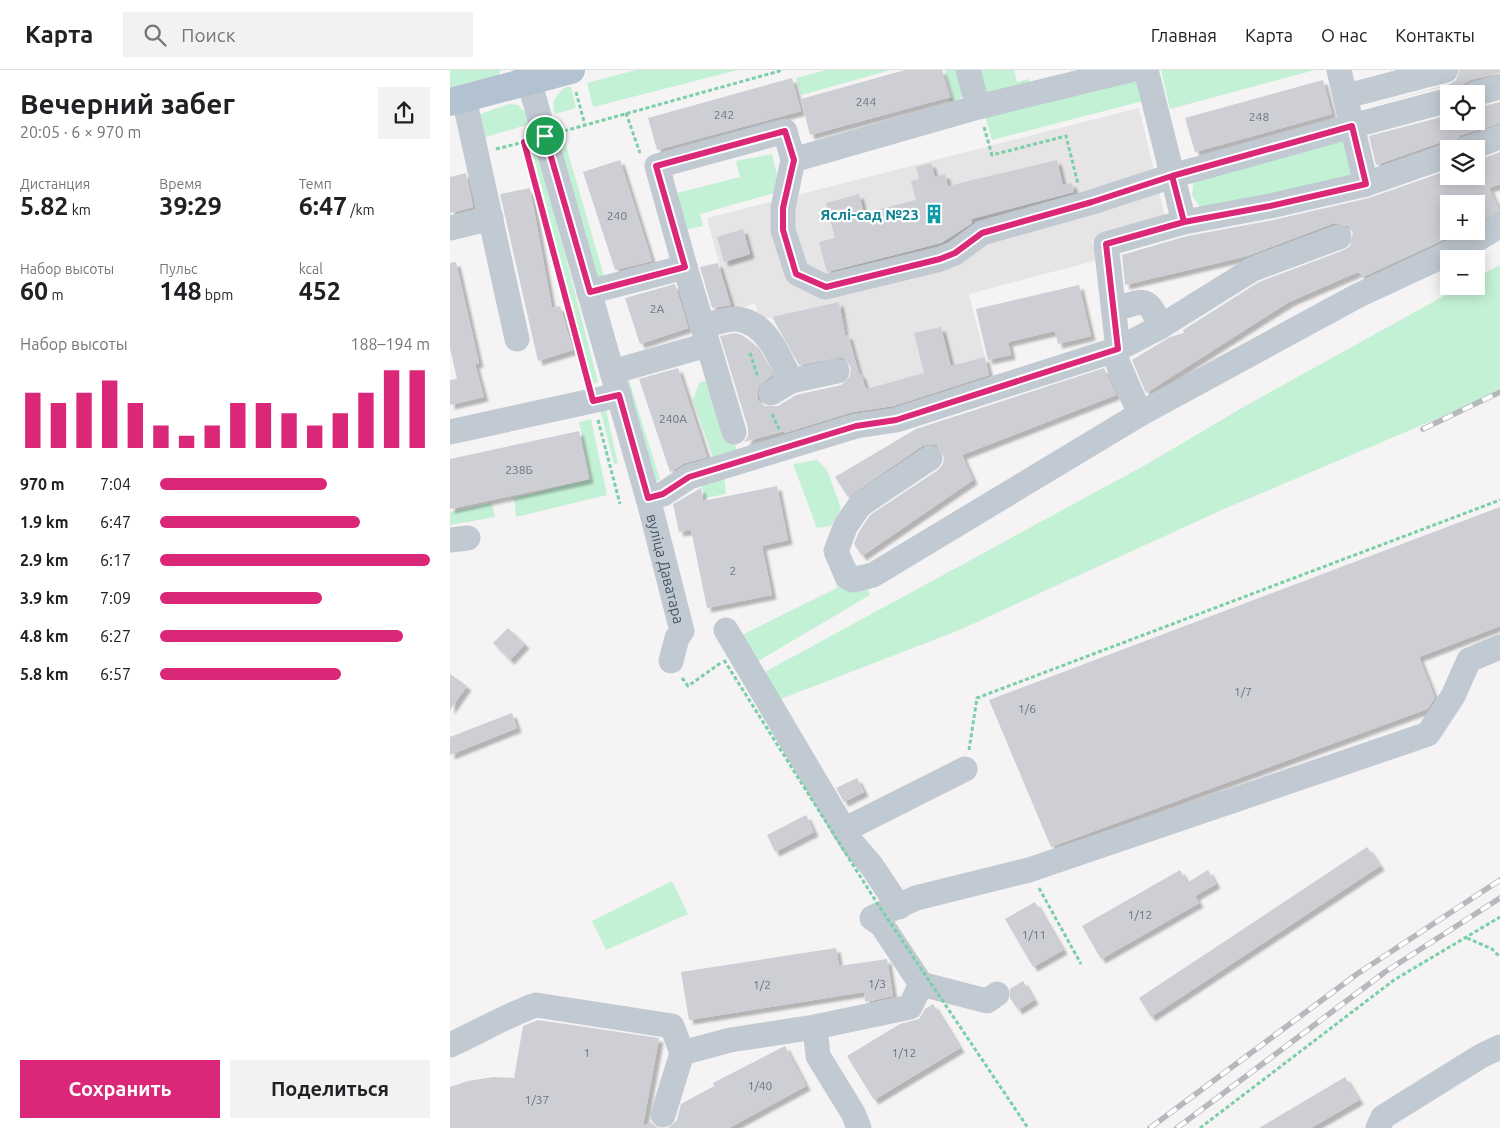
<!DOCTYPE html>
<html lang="ru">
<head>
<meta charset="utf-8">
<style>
	body { margin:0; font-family:Ubuntu,sans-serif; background:#f2f2f2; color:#202124; height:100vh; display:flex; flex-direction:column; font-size:19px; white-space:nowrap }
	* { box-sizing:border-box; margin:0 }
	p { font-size:16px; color:#757577 }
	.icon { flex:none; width:28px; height:28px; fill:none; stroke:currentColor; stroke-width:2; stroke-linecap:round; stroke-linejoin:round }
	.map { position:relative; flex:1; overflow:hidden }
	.details { display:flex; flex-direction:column; background:#fff; width:450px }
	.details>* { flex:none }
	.buttons { position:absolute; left:990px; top:15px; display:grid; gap:10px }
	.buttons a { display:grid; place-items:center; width:45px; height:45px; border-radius:0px; background:#fff; box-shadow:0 2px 12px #0003; font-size:25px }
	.pin { position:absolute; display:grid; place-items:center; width:42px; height:42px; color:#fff; margin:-21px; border:2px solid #fff; border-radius:50%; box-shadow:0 1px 5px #0007 }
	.round { display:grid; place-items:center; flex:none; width:52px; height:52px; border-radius:0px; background:#f2f2f2 }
	.head { display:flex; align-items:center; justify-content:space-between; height:85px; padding:0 20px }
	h1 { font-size:28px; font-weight:600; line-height:38px }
	.stats { display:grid; grid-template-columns:repeat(3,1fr); gap:8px; height:85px; padding:5px 20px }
	.stats div { display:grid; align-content:center }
	.stats b { font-size:25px; font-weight:600 }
	.stats small { font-size:14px; font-weight:400 }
	.stats p { font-size:14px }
	.chart { height:140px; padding:10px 20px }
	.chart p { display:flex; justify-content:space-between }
	.chart svg { width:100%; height:90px; margin-top:5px; stroke:#db2777; stroke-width:6 }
	.action { display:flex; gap:10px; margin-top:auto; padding:10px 20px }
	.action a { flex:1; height:58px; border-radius:0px; background:#db2777; color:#fff; font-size:20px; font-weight:600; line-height:58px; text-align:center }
	.action a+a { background:#f2f2f2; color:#202124 }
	ul { padding:0 20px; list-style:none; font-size:16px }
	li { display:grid; grid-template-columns:80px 60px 1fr; align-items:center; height:38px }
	li i { height:12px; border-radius:6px; background:#db2777 }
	header { display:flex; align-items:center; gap:30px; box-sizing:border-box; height:70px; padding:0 25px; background:#fff; border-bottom:1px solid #e0e0e0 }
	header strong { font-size:24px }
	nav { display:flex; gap:28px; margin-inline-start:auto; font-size:18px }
	.search { width:350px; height:45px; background:#f2f2f2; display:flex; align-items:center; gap:12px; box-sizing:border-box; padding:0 18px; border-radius:0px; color:#757577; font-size:19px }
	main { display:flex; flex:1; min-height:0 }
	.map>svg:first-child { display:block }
	.education { fill:#e6e4e5 }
	.green { fill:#c3f1d5 }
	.building { fill:#cdcfd5; filter:url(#shadow) }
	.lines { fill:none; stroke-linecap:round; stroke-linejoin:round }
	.path { stroke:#7ad0a6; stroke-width:3; stroke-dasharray:4 2.5; stroke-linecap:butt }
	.minor { stroke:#c1cad2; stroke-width:25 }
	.major { stroke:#b3c2d1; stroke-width:28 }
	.rail-casing { stroke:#b5b8bd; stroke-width:5.5 }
	.rail { stroke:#fff; stroke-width:4; stroke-dasharray:11; stroke-linecap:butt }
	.path-bridge { stroke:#7ad0a6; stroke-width:3; stroke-dasharray:4 2.5; stroke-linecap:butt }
	.route-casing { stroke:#fff; stroke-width:10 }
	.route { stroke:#db2777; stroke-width:6 }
	.labels { text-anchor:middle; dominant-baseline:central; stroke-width:4.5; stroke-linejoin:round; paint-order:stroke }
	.number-label { font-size:12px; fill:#6b747e }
	.culture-label { font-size:15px; font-weight:bold; fill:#0d838f; stroke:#fff; text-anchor:end }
	.street-label { font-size:15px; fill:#4a5661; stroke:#fff }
</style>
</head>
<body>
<header>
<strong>Карта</strong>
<div class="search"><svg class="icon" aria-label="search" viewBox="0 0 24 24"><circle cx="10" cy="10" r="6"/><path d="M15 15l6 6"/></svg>Поиск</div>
<nav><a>Главная</a><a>Карта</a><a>О нас</a><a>Контакты</a></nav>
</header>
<main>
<section class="details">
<div class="head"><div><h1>Вечерний забег</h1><p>20:05 · 6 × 970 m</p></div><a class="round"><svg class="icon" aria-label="share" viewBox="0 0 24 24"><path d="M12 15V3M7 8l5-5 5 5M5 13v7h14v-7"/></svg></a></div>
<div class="stats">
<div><p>Дистанция</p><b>5.82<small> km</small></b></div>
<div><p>Время</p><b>39:29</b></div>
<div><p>Темп</p><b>6:47<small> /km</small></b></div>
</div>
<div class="stats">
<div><p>Набор высоты</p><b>60<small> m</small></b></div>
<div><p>Пульс</p><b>148<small> bpm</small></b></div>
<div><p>kcal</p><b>452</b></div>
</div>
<div class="chart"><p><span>Набор высоты</span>188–194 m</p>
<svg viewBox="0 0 160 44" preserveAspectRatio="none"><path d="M5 44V17M15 44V22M25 44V17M35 44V11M45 44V22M55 44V33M65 44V38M75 44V33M85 44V22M95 44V22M105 44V27M115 44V33M125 44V27M135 44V17M145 44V6M155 44V6"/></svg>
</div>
<ul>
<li><b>970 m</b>7:04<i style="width:62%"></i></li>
<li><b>1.9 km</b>6:47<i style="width:74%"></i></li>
<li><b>2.9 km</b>6:17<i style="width:100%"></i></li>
<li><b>3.9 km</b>7:09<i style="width:60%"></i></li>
<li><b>4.8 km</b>6:27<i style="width:90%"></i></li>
<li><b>5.8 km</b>6:57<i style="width:67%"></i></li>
</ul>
<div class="action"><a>Сохранить</a><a>Поделиться</a></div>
</section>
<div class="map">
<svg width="1050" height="1058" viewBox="0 0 1050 1058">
	<defs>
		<filter id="shadow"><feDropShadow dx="4.5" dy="4.5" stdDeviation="1" flood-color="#0004"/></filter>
	</defs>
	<rect width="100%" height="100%" fill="#f5f3f3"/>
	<path class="education" d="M 689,38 L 715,146 L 641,172 L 651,189 L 519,224 L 535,287 L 416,319 L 389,232 L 311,250 L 305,233 L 282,241 L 257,148 Z"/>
	<g class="green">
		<path d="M 0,0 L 51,0 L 49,5 L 0,17 Z"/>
		<path d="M 186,0 L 288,0 L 143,37 L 137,13 Z"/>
		<path d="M 376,0 L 441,0 L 351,25 L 346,8 Z"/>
		<path d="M 495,0 L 515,0 L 517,21 L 510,29 L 500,32 L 499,29 L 503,28 Z"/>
		<path d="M 529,0 L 564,0 L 567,12 L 579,9 L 582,20 L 537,32 Z"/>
		<path d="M 711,0 L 865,0 L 720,39 Z"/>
		<path d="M 690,2 L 697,30 L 542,70 L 534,42 Z"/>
		<path d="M 116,17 L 121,17 L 126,38 L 105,44 C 100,32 107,24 116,17 Z"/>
		<path d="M 59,34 L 68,35 L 76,43 L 80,54 L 32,68 L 25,46 Z"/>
		<path d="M 897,67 L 909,111 L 751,139 L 742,125 L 744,109 Z"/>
		<path d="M 114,69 L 156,213 L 147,211 L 105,72 Z"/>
		<path d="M 87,76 L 148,312 L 142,314 L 81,77 Z"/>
		<path d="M 322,84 L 331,121 L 250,144 L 253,156 L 234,160 L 227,123 L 290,107 L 286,91 Z"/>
		<path d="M 1050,195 L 1050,318 L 1017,336 L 774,439 L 507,561 L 328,630 L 313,603 L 697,394 L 797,335 L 1012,216 L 1026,216 L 1026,208 Z"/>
		<path d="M 178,307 L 210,410 L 205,411 L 172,308 Z"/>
		<path d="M 262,308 L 287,381 L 265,393 L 243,330 L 249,313 Z"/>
		<path d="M 149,335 L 155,335 L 168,394 L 164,394 Z"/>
		<path d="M 141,349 L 157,425 L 66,447 L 64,428 L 141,409 L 129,352 Z"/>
		<path d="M 367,390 L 377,400 L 391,438 L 381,456 L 367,458 L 343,394 Z"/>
		<path d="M 274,405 L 276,424 L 255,428 L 251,415 Z"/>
		<path d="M 42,433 L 45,447 L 0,455 L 0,442 Z"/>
		<path d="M 394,483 L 409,497 L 420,525 L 305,593 L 288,567 L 387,518 L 385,509 Z"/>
		<path d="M 222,811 L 238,844 L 156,880 L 142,851 Z"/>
	</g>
	<g class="building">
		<path d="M 455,0 L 492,0 L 500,27 L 360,65 L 351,29 Z"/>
		<path d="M 1010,0 L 1050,0 L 1050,3 L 1020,10 L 1007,18 L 995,16 L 916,37 L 1000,14 L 1006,10 Z"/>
		<path d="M 342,8 L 351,41 L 207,80 L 198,48 Z"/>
		<path d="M 873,10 L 882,44 L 745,82 L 735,48 Z"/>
		<path d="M 1050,32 L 1050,53 L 1011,65 L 1004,72 L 994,71 L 926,95 L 919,66 L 999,45 L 999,51 L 1026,51 L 1026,38 Z"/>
		<path d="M 1050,82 L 1050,114 L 1039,118 L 1050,141 L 1026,153 L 1026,134 L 999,134 L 999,167 L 913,207 L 908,202 L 839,232 L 696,323 L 682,290 L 720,267 L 734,263 L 733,260 L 809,212 L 894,180 L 900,176 L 903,162 L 898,156 L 884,153 L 797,186 L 675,215 L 672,185 L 737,166 L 823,150 L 919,128 L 999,100 L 999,106 L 1026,106 L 1026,91 Z"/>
		<path d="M 170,90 L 202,191 L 165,200 L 133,102 Z"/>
		<path d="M 607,90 L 613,115 L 622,113 L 624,122 L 521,149 L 522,153 L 491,173 L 377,202 L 369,172 L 385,168 L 376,133 L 409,124 L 414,143 L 466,130 L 461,111 L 469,109 L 466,97 L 481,93 L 485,107 L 495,104 L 498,116 Z"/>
		<path d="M 16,103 L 23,137 L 0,143 L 0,107 Z"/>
		<path d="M 80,118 L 102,238 L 110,236 L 123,280 L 88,291 L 50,124 Z"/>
		<path d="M 293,159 L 300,184 L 274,192 L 267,167 Z"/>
		<path d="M 6,192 L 29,293 L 25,294 L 34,327 L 0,335 L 0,310 L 7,309 L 0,278 L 0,193 Z"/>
		<path d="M 268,193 L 281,235 L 262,238 L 250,197 Z"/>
		<path d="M 225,214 L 238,258 L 190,274 L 175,228 Z"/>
		<path d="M 629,215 L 641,266 L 608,274 L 605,261 L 558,272 L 561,285 L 538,290 L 526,239 Z"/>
		<path d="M 389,232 L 395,265 L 398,265 L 409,304 L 411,304 L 416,319 L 474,303 L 464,263 L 491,257 L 501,296 L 535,287 L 539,305 L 443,336 L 402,342 L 334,363 L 334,361 L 294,372 L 298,366 L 298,358 L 270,266 L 285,263 L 292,265 L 304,274 L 322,305 L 309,316 L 307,323 L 308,330 L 314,336 L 328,336 L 346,325 L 391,315 L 400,306 L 401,298 L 397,291 L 391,287 L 349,295 L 322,247 Z"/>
		<path d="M 228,298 L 257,387 L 235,393 L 220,402 L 189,309 Z"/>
		<path d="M 654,298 L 666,325 L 512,385 L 523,410 L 412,486 L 404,474 L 409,462 L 420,445 L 488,400 L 493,394 L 494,387 L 487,375 L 480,374 L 472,376 L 398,427 L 385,407 L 466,359 Z"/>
		<path d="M 129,361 L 139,409 L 0,439 L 0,389 Z"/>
		<path d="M 327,416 L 338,470 L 312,476 L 322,525 L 257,538 L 241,460 L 229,462 L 223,434 L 251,418 L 253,431 Z"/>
		<path d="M 1050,437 L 1050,556 L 969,587 L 985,628 L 977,639 L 601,777 L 539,630 Z"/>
		<path d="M 58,558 L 75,574 L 60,590 L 43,573 Z"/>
		<path d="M 0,604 L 17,616 L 0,640 Z"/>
		<path d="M 62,643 L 67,658 L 0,685 L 0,667 Z"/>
		<path d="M 407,708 L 414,722 L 394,732 L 386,718 Z"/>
		<path d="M 356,745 L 364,762 L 325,782 L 317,765 Z"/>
		<path d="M 917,777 L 930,796 L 701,947 L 689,928 Z"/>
		<path d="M 730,800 L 737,813 L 758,800 L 766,814 L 745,826 L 749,833 L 651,889 L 632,856 Z"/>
		<path d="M 585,832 L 613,880 L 583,897 L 555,849 Z"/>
		<path d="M 386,878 L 389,896 L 437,889 L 443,926 L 415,932 L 414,922 L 239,950 L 231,902 Z"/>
		<path d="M 573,911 L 584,930 L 568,940 L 560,928 L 560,919 Z"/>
		<path d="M 483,934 L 510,978 L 424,1030 L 397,986 L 450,954 L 469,949 L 475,939 Z"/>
		<path d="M 88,950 L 209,968 L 193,1056 L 201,1052 L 207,1058 L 0,1058 L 0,1017 L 18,1011 L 43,1007 L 64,1008 L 73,956 Z"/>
		<path d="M 335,976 L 356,1016 L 279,1058 L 218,1058 L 227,1050 L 231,1034 L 264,1016 L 263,1013 Z"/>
		<path d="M 895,1007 L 909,1030 L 861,1058 L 809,1058 Z"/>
	</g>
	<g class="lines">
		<g class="path">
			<path d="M 126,22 L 135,55"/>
			<path d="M 176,43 L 190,83"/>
			<path d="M 534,57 L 542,85 L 616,66 L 628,114"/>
			<path d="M 114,61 L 333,0"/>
			<path d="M 46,79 L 74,72"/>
			<path d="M 100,171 L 137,310"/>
			<path d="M 300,283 L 308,308"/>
			<path d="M 322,344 L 329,359"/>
			<path d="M 148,350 L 170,434"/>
			<path d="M 232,608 L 238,616 L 272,592"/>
			<path d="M 519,680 L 527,628 L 1050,430"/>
			<path d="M 589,818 L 631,894"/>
			<path d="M 1017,868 L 1042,879 L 1050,887"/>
			<path d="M 750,1058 L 944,910 L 1050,847"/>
		</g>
		<g class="minor">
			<path id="s1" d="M 76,0 L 198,428 L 232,561 L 227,568 L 221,591"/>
			<path d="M 518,0 L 528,37 L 680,0"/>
			<path d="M 1024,24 L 1050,17"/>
			<path d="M 897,26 L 996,0"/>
			<path d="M 14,28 L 67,269"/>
			<path d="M 1016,79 L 1050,67"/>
			<path d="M 343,90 L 528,37"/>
			<path d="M 916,114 L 902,56 L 999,30"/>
			<path d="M 734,152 L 820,136 L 916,114 L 999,85"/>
			<path d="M 0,158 L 41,148"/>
			<path d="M 235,197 L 284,362"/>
			<path d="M 139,222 L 235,197 L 207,96 L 335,61 L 343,90 L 333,138 L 333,160 L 347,203 L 375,217 L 490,189 L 505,183 L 532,163 L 642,132 L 722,106 L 902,56 L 889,0"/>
			<path d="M 664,239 C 695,231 697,224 710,257"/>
			<path d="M 252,256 C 262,254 277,248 287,249 C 318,253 329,287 341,311 L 387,301"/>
			<path d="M 162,302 L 257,275"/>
			<path d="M 321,323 L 341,311"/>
			<path d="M 690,344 L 907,226 L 1025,171 L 1050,155"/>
			<path d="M 0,362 L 169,325"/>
			<path d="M 480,388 L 410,435 L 396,455 L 386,481 L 397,507 L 403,510 L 423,505 L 690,344 L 666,289 L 668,279 L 656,174 L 734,152 L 696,0"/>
			<path d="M 198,428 L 213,424 L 239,407 L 406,356 L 446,350 L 668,279 L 710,257 L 803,199 L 889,167"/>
			<path d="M 0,470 L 18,468"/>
			<path d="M 276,560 L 402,773 L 421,795 L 449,837"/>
			<path d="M 394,760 L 515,699"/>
			<path d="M 471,914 L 537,931 L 547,924"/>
			<path d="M 0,975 C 29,962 57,945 86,935 L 222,956 L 232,983"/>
			<path d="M 213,1045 L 232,983 L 280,970 L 365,957"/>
			<path d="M 409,1058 L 403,1043 L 368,986 L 365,957 L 460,937 L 471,914 L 432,855 L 422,848 L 466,828 L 579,800 L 978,664 L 1003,626 L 1019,590 L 1050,577"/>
			<path d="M 928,1058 L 933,1047 L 1031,986 L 1050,977"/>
		</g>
		<path class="major" d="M 0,32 L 121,0"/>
		<defs>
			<g id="rail">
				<path d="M 973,359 L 1050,322"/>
				<path d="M 700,1058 L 907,904 L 1050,810"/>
				<path d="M 727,1058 L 935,902 L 1050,828"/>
			</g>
		</defs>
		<use href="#rail" class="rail-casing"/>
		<use href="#rail" class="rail"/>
		<path class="path-bridge" d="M 274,590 L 427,833 L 578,1058"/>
	</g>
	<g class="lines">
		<defs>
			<path id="route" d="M 95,66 L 74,72 L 143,331 L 169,325 L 198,428 L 213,424 L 239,407 L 406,356 L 446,350 L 668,279 L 656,174 L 734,152 L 722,106 L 902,56 L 916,114 L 820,136 L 734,152 L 722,106 L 642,132 L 532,163 L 505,183 L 490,189 L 376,217 L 346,204 L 333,160 L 333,138 L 344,90 L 335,61 L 206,96 L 235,197 L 140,222 L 95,66"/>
		</defs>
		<use href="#route" class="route-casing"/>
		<use href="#route" class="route"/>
	</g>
	<defs>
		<symbol id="building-bare" viewBox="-9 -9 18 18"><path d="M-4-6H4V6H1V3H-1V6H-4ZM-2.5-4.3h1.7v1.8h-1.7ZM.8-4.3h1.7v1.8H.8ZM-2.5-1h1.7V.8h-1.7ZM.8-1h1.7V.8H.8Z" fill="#0f9aa8" stroke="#fff" stroke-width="2.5" paint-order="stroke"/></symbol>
	</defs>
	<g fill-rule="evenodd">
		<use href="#building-bare" x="470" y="130" width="28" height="28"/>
	</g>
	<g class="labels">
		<g class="number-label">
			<text x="416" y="31">244</text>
			<text x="274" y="44">242</text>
			<text x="809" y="46">248</text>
			<text x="167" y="145">240</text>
			<text x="207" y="238">2А</text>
			<text x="223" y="348">240А</text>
			<text x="69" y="399">238Б</text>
			<text x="283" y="500">2</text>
			<text x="793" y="621">1/7</text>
			<text x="577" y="638">1/6</text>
			<text x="690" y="844">1/12</text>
			<text x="584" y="864">1/11</text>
			<text x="427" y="913">1/3</text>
			<text x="312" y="914">1/2</text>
			<text x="137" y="982">1</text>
			<text x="454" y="982">1/12</text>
			<text x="310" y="1015">1/40</text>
			<text x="87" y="1029">1/37</text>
		</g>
		<g class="culture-label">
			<text x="469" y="144">Яслі-сад №23</text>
		</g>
		<g class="street-label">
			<text stroke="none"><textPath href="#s1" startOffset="518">вуліца Даватара</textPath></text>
		</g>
	</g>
</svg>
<div class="buttons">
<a><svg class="icon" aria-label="locate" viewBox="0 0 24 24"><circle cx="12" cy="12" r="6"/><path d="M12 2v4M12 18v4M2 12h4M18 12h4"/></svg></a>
<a><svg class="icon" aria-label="layers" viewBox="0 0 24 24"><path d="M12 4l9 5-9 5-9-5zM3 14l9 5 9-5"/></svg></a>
<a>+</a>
<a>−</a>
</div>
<div class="pin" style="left:95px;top:66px;background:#1e9e55"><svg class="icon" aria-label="arrive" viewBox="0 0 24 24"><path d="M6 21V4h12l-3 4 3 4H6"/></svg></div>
</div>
</main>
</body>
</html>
